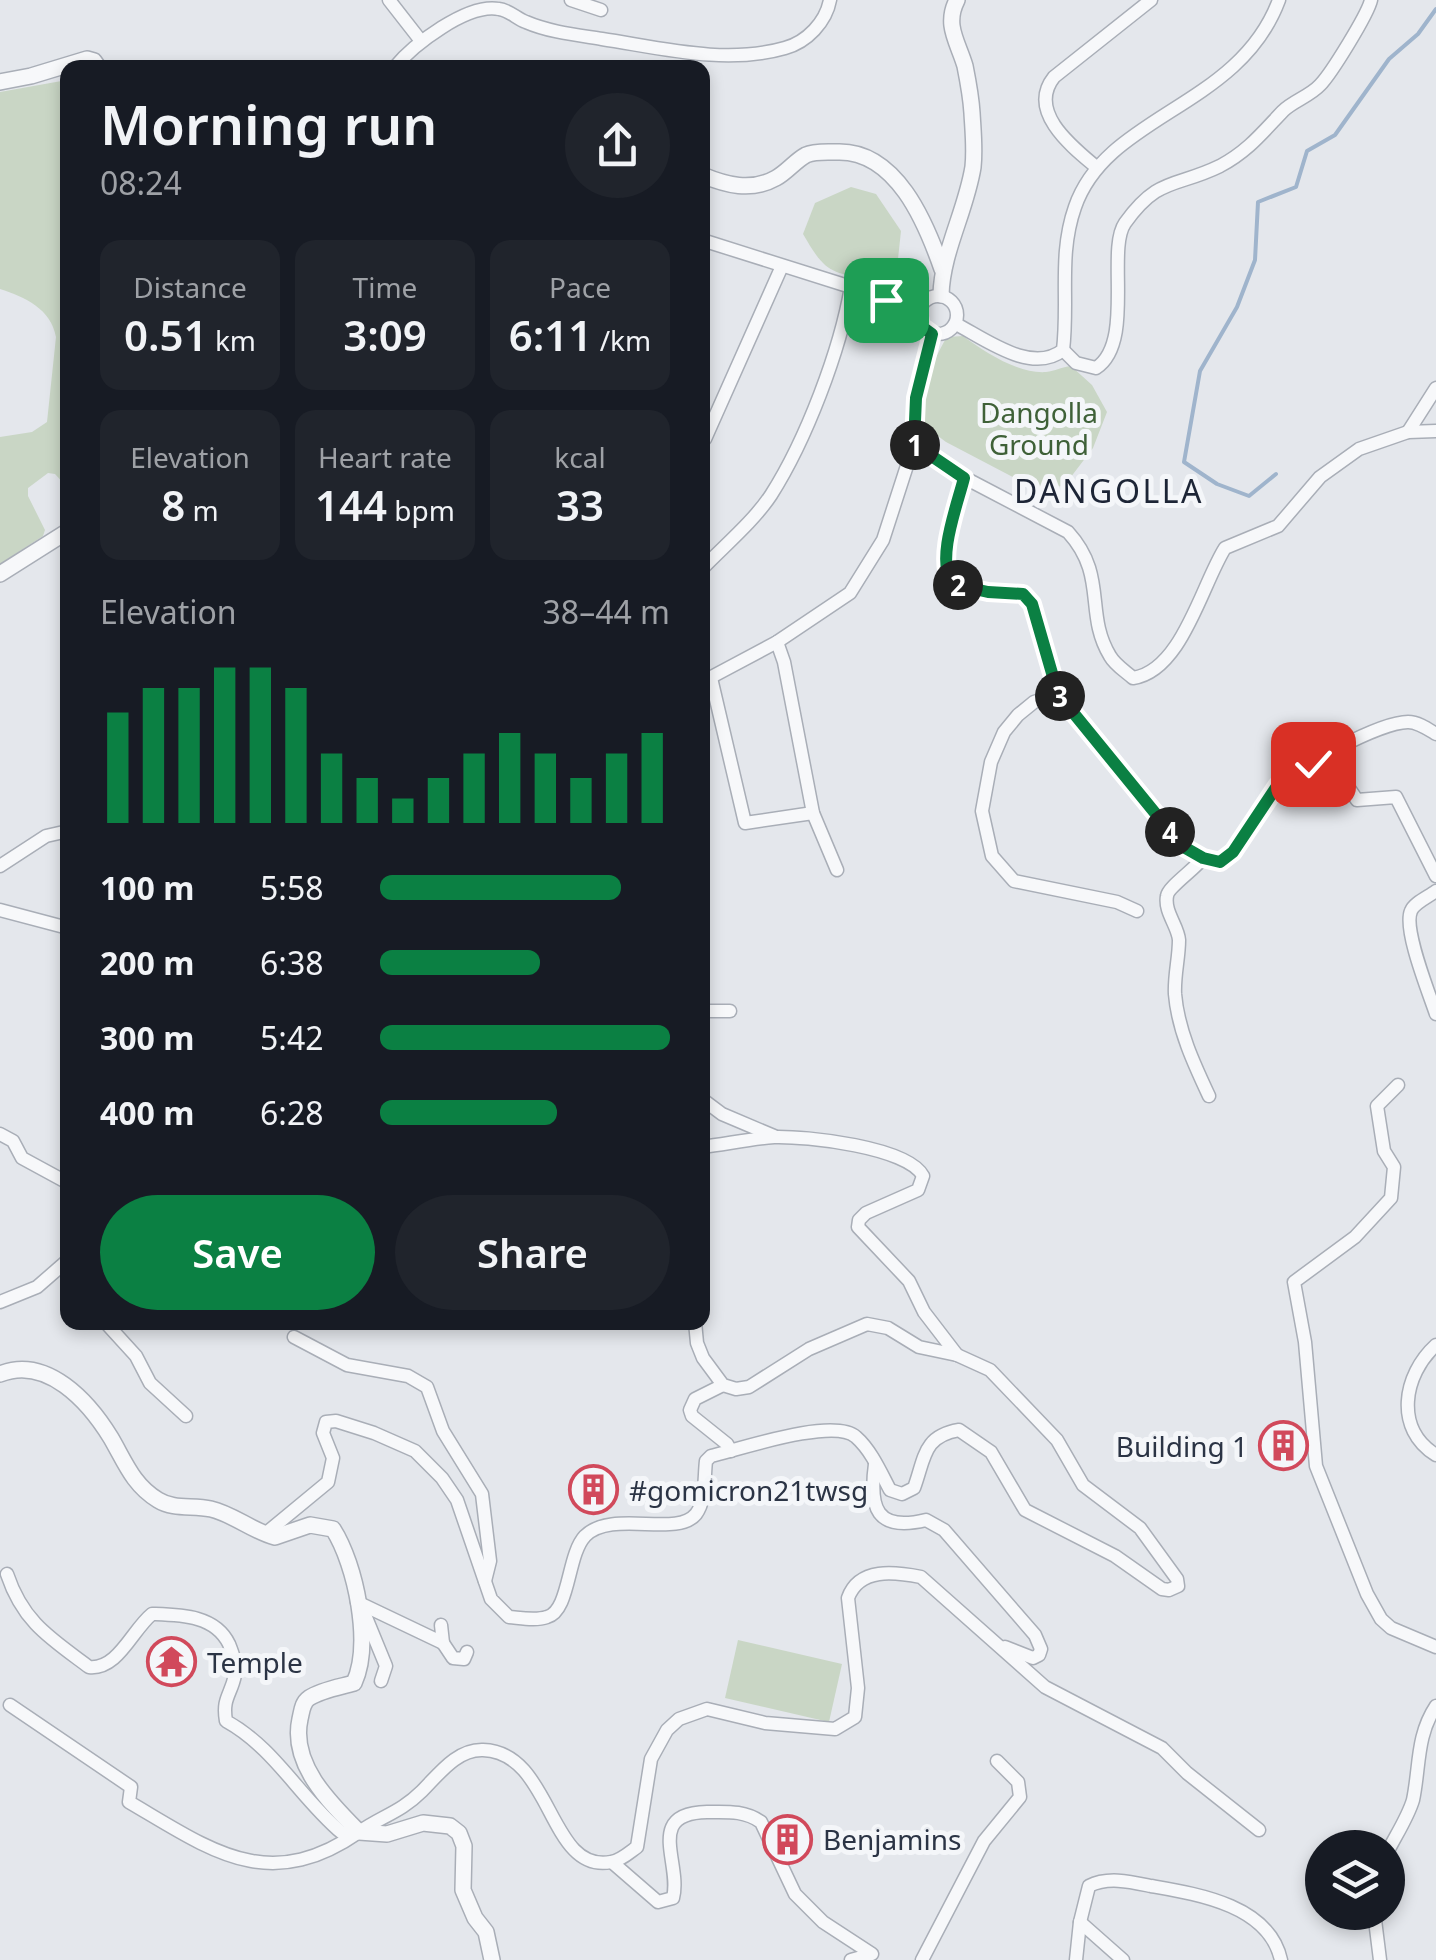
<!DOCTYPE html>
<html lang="en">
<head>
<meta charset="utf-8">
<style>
	body { margin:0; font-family:"Noto Sans",sans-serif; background:#20242c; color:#f1f3f6; height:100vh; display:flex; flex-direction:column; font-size:38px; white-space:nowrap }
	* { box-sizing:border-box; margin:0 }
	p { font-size:32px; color:#9ea1a6 }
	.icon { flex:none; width:55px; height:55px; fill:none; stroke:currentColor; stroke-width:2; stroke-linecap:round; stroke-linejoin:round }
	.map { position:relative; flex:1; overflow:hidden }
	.side { position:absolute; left:60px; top:60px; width:650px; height:1270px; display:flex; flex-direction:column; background:#171b24; border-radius:20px; box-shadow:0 5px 15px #0003 }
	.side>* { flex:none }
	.controls { position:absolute; left:1305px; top:1830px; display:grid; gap:20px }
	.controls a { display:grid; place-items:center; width:100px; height:100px; border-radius:50%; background:#171b24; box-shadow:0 5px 15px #0003; font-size:50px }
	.pin { position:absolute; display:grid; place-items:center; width:85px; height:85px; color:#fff; margin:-42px; border-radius:20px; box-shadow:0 5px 15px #0006 }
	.km { position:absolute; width:50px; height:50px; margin:-25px; border-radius:50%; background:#222; color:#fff; font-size:28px; line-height:50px; text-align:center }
	.round { display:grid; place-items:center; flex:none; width:105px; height:105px; border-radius:52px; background:#20242c }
	.head { display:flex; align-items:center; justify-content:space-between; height:170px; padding:0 40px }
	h1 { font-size:55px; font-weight:600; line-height:75px }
	.figures { display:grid; grid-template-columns:repeat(3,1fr); gap:15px; height:170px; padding:10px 40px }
	.figures div { display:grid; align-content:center; border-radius:20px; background:#20242c; text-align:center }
	.figures b { font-size:42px; font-weight:600 }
	.figures small { font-size:28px; font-weight:400 }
	.figures p { font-size:28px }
	.chart { height:280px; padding:20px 40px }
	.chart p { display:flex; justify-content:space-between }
	.chart svg { width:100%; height:180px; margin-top:10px; stroke:#0b8043; stroke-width:6 }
	.button { display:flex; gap:20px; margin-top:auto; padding:20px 40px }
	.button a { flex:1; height:115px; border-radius:60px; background:#0b8043; color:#fff; font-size:40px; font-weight:600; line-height:115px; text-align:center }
	.button a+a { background:#20242c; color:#f1f3f6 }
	ul { padding:0 40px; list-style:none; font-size:32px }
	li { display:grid; grid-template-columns:160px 120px 1fr; align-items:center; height:75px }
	li i { height:25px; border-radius:12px; background:#0b8043 }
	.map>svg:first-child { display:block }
	.green { fill:#c9d6c5 }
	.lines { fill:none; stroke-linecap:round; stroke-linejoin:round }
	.stream { stroke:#9fb4cc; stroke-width:4 }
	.minor-casing { stroke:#a9aeb7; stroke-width:15 }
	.tertiary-casing { stroke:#a9aeb7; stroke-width:18 }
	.minor { stroke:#f7f8fa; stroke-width:12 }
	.tertiary { stroke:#f7f8fa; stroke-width:15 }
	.route-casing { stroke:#fff; stroke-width:20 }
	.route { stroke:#0b8043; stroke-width:12 }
	.labels { text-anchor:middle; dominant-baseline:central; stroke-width:10; stroke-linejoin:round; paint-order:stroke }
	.park-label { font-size:28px; fill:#3f6138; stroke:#f4f6f9 }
	.poi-label { font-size:28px; fill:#2b3445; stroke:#f4f6f9; text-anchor:start }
	.quarter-label { font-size:32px; letter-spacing:2.5px; fill:#1d2536; stroke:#f4f6f9 }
</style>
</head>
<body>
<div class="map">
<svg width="1436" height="1960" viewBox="0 0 1436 1960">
	<rect width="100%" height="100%" fill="#e4e7ec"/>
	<g class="green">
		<path d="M 67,80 L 67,487 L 55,474 L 48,473 L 28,488 L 28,496 L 45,530 L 43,536 L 0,564 L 0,437 L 32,432 L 47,422 L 56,337 C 51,309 25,297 0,289 L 0,92 Z"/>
		<path d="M 851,187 L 876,194 L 901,231 L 898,259 L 872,279 C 829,274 824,270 803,234 L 815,203 Z"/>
		<path d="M 963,336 C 985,352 1018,374 1046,372 C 1055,371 1062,367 1071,366 L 1092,385 L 1107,412 L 1093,448 L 1064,486 L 1034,488 L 946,442 L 922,424 C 924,391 930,364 947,337 Z"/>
		<path d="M 738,1640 L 842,1664 L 829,1722 L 725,1698 Z"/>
	</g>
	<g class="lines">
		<path class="stream" d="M 1276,474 L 1249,496 L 1217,484 L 1184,462 L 1200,371 L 1237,307 L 1255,260 L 1258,202 L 1296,187 L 1307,151 L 1335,135 L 1389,59 L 1418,34 L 1436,9"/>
		<defs>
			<g id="minor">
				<path d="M 389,0 L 421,41"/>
				<path d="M 571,0 L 601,10"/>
				<path d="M 394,68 C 413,45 467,3 499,9 C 509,10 517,19 526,22 C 549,32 577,35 602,39 C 661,48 726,65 785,48 C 807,42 826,22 830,0"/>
				<path d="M 1095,166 C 1071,146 1027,111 1054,77 L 1151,0"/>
				<path d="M 702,240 L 851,287 L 918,312"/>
				<circle cx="938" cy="315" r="19"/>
				<path d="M 956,324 C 985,339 1032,375 1063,350 C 1069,301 1058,255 1075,207 C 1107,114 1239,108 1279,0"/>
				<path d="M 1063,350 L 1076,363 L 1096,368 C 1135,343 1106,250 1125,223 C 1159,176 1175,188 1220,166 C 1248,151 1262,133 1283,111 C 1293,101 1310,96 1320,85 C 1331,74 1368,14 1371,0"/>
				<path d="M 1408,432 L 1436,388"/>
				<path d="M 705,439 L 782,266"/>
				<path d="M 914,444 L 965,478 L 1068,532 C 1108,576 1084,613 1110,656 C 1115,665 1125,671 1133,678 C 1182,671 1202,584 1225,548 L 1278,526 L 1320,477 L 1359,449 L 1408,432 L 1436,431"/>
				<path d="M 965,478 C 957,506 936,559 952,583 L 988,593 L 1023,594 L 1032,604 L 1058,694 L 1182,847 L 1203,858 L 1220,862 C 1245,842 1254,811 1276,788 C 1295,768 1380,722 1408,722 C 1418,722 1428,729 1436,734"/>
				<path d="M 702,569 C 724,546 753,522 771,495 C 806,440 840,351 851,287"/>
				<path d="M 777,642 L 784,662 L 813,813 L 837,870"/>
				<path d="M 711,678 L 745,823 L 813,813"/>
				<path d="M 702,682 L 777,642 L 850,593 L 883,540 L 914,444 L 916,398 L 932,334"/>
				<path d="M 1058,694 L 1034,702 L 1018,715 L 1004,732 L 991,762 L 982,811 L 992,856 L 1014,881 L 1117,902 L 1137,911"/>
				<path d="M 1327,756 L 1357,800 L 1396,797 L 1436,876"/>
				<path d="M 1203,858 C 1195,869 1168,887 1167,896 C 1164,912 1178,926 1179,940 C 1179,958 1174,976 1175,994 C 1178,1030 1194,1064 1209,1096"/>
				<path d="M 0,866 L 46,836 L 68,831"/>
				<path d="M 1436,891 C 1428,897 1414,903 1411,911 C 1403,929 1429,993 1436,1014"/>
				<path d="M 0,910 L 68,928"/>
				<path d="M 702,1011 L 730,1011"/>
				<path d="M 1398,1085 L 1377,1106 L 1384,1151 L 1394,1167 L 1391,1198 L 1355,1237 L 1294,1282 L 1305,1342 L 1316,1466 L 1367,1594 L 1381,1619 L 1391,1628 L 1436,1647"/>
				<path d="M 702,1099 L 722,1114 L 774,1136"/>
				<path d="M 0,1134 L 13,1141 L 22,1158 L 68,1183"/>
				<path d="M 702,1147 C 726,1144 750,1139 774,1137 C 806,1136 908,1147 923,1176 L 918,1190 L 866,1213 L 859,1220 L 858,1227 L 909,1281 L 924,1312 L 957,1355"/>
				<path d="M 0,1302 L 37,1287 L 68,1260"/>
				<path d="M 105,1322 L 136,1356 L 150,1383 L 186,1416"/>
				<path d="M 294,1337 L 347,1365 L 408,1376 L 427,1387 L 443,1431 L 482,1494 L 490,1561 L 485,1581"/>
				<path d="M 1436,1345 C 1403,1375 1394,1429 1436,1455"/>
				<path d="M 723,1385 L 695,1399 L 690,1410 L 692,1416 L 727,1444 L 731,1451"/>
				<path d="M 875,1464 C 869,1508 876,1532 926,1520 L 944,1530 L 1035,1635 L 1041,1649 L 1039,1655 L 1033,1658 L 1005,1647"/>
				<path d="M 265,1534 L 328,1482 L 333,1458 L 323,1433 L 326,1422 L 336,1421 L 374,1433 L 415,1451 L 442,1478 L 457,1500 L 491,1599 L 509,1617 C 521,1618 536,1621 547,1617 C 570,1611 567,1555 585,1536 C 612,1509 677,1538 696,1514 C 706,1501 704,1477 706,1461 L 711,1456 C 740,1449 834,1417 856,1437 C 871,1450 881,1473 890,1490 L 902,1494 L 914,1488 C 925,1458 923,1436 959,1430 L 991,1452 L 1025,1510 L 1115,1556 L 1162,1589 L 1169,1590 L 1178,1586 L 1177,1579 L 1140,1528 L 1083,1485 L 1057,1440 L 990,1370 L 957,1355 L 919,1347 L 888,1328 L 867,1324 L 809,1349 L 749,1387 L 736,1389 L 723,1385 L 703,1358 L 697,1343 L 695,1322"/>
				<path d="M 7,1574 C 23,1622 50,1638 89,1667 C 118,1670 132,1630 152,1614 C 181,1615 215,1615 229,1644 C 233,1654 237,1665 235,1675 C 231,1695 222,1698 226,1721 C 275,1748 300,1798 342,1833 L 356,1833"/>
				<path d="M 357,1602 L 443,1643 L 441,1625"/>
				<path d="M 363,1610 L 386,1666 L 381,1681"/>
				<path d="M 443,1643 L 453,1658 L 464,1659 L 467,1652"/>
				<path d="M 10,1705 L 131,1787 L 129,1802 C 211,1850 268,1895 359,1832 C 382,1816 401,1812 422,1791 C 439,1774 457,1749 483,1750 C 553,1752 548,1874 611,1862 C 620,1861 630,1852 637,1847 L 651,1759 L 667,1730 L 679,1719 L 707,1709 L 765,1723 L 835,1729 L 855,1717 L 858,1688 L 848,1598 C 859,1567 895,1572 921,1577 L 1045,1687 L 1162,1748 L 1187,1773 L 1259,1830"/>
				<path d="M 1388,1851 C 1396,1835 1408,1817 1413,1800 C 1420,1767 1416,1736 1436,1706"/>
				<path d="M 613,1863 L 658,1902 L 673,1898 C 682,1863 644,1813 707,1812 C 726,1812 744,1810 761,1822 L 795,1894 L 823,1922 L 872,1954 L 851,1960"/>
				<path d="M 1374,1912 L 1380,1960"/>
				<path d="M 1080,1922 L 1123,1960"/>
				<path d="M 922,1960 L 984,1841 L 1020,1797 L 1018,1782 L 997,1761"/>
				<path d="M 1076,1960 L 1080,1922 L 1089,1886 C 1108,1876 1132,1882 1151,1886 C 1197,1894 1269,1905 1281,1960"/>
			</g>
			<g id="tertiary">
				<path d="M 0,82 L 31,76 L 87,59 L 94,61 L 99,68"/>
				<path d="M 702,175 C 726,185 751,192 776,178 C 787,172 795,161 806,155 C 814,151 827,152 836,152 C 896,149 926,223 942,269"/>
				<path d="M 941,295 C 942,252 966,211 973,167 C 975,149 973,131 972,113 C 971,97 968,81 965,66 C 958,42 944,25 957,0"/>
				<path d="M 0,574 L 68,531"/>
				<path d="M 0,1374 C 47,1355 89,1402 111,1438 C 125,1462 133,1485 158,1500 C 174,1510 192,1505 211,1509 C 233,1514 252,1531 275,1537 L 310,1525 L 333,1529 C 356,1565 372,1644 354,1683 C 340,1687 321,1690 309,1698 C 302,1703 302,1711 300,1719 C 290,1764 330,1803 359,1832 L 387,1834 L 423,1823 L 450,1826 L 459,1833 L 464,1846 L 463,1890 L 475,1918 L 486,1932 L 492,1960"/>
			</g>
		</defs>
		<use href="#minor" class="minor-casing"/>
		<use href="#tertiary" class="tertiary-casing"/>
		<use href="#minor" class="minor"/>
		<use href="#tertiary" class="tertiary"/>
	</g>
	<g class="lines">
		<defs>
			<path id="route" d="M 886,300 L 918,312 L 921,326 L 932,334 L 916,398 L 914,444 L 964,478 C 957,506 936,559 952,584 L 988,592 L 1023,594 L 1032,604 L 1058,694 L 1182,846 L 1203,858 L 1220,862 L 1233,852 L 1277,786 L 1313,764"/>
		</defs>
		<use href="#route" class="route-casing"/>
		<use href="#route" class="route"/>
	</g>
	<defs>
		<symbol id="building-ring" viewBox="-11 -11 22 22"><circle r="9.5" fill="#f4f6f9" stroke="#d1495b" stroke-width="1.5"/><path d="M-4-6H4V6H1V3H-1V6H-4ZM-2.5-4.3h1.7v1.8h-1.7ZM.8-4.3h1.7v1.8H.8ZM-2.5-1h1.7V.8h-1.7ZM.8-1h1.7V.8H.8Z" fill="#d1495b"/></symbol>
		<symbol id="temple-ring" viewBox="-11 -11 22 22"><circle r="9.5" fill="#f4f6f9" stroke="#d1495b" stroke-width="1.5"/><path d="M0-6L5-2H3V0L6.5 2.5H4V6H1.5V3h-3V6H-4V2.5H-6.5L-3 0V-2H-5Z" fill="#d1495b"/></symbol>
	</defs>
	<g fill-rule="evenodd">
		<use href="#building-ring" x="1256" y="1418" width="55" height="55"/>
		<use href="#building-ring" x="566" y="1462" width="55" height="55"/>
		<use href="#temple-ring" x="144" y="1634" width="55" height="55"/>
		<use href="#building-ring" x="760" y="1812" width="55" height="55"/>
	</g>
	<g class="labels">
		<g class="park-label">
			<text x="1039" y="412">Dangolla<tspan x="1039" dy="32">Ground</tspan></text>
		</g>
		<g class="poi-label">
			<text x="1248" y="1446" text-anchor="end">Building 1</text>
			<text x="629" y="1490">#gomicron21twsg</text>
			<text x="207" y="1662">Temple</text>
			<text x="823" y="1839">Benjamins</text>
		</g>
		<g class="quarter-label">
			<text x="1109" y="490">DANGOLLA</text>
		</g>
	</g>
</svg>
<div class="controls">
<a><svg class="icon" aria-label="layers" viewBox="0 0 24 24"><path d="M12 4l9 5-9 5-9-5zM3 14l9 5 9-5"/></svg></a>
</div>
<div class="pin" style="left:886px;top:300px;background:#1e9e55"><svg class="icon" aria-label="arrive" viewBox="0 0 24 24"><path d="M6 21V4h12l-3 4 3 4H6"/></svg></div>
<div class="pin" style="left:1313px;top:764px;background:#d93025"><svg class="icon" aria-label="check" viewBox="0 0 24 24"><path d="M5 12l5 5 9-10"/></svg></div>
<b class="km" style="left:915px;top:445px">1</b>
<b class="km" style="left:958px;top:585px">2</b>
<b class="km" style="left:1060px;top:696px">3</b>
<b class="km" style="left:1170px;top:832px">4</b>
<section class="side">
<div class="head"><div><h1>Morning run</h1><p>08:24</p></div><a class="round"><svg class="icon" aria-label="share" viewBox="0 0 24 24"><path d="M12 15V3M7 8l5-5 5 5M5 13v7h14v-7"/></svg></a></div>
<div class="figures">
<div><p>Distance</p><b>0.51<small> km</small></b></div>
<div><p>Time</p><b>3:09</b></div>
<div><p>Pace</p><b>6:11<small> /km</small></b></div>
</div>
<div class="figures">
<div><p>Elevation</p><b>8<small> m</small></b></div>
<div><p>Heart rate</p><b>144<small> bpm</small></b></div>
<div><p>kcal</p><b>33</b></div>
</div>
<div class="chart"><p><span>Elevation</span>38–44 m</p>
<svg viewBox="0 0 160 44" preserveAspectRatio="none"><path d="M5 44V17M15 44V11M25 44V11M35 44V6M45 44V6M55 44V11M65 44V27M75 44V33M85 44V38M95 44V33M105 44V27M115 44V22M125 44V27M135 44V33M145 44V27M155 44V22"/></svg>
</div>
<ul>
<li><b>100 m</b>5:58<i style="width:83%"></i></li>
<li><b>200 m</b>6:38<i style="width:55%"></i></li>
<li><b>300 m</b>5:42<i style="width:100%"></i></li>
<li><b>400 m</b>6:28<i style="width:61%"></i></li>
</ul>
<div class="button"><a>Save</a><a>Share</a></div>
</section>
</div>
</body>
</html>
